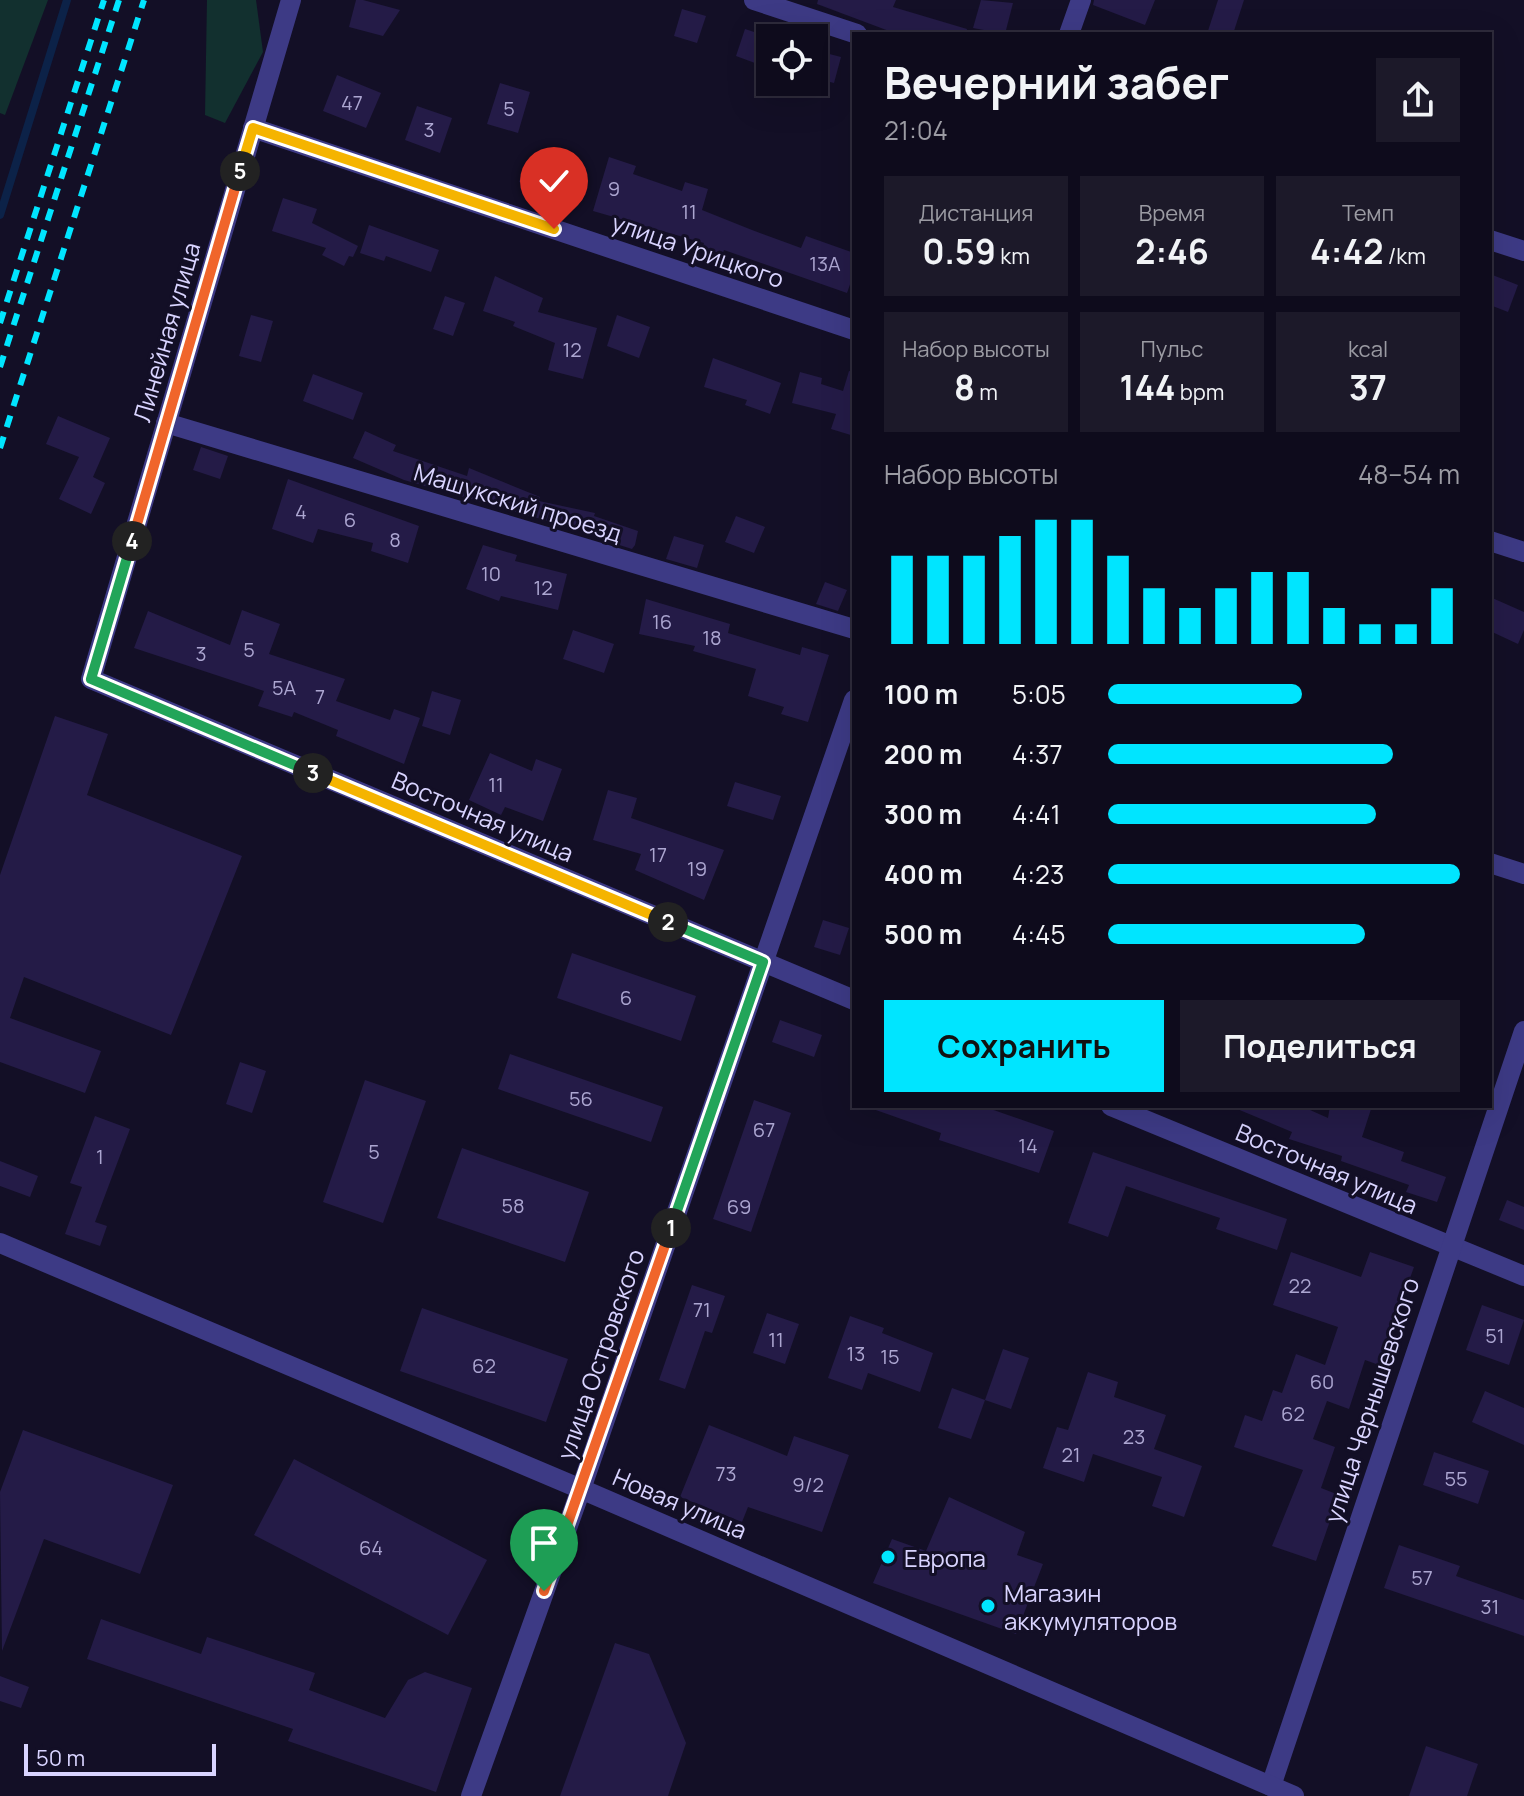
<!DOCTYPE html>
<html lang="ru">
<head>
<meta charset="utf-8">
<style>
	body { margin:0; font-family:Manrope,sans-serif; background:#1c1929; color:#f1f3f6; height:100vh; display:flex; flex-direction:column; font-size:30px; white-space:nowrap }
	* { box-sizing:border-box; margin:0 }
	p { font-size:26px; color:#9b9ba3 }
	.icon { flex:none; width:44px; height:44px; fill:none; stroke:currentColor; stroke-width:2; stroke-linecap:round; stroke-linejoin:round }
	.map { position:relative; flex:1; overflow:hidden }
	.drawer { position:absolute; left:852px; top:32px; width:640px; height:1076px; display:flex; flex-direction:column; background:#0e0b1c; border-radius:0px; box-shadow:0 8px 32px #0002,0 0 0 2px #2e2b3b }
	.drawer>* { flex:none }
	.buttons { position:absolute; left:756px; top:24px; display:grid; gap:16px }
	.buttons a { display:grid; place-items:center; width:72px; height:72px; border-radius:0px; background:#0e0b1c; box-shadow:0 8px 32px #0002,0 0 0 2px #2e2b3b; font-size:40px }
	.scale { position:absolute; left:24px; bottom:20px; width:192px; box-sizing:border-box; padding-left:8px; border:4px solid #d9d4ff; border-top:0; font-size:22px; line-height:28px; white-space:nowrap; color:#d9d4ff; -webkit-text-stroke:6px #130f26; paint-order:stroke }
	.pin { position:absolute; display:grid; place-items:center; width:68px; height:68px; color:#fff; margin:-82px -34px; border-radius:50% 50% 50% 0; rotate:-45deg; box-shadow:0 0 8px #0007 }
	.pin .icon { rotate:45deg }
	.km { position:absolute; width:40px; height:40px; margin:-20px; border-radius:50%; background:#222; color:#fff; font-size:22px; line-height:40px; text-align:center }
	.round { display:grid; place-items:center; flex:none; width:84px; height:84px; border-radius:0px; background:#1c1929 }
	.summary { display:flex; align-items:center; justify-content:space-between; height:136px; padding:0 32px }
	h1 { font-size:44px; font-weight:700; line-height:60px }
	.stats { display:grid; grid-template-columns:repeat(3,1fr); gap:12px; height:136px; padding:8px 32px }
	.stats div { display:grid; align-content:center; border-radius:0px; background:#1c1929; text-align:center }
	.stats b { font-size:34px; font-weight:700 }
	.stats small { font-size:22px; font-weight:400 }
	.stats p { font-size:22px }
	.chart { height:224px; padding:16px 32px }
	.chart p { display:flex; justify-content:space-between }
	.chart svg { width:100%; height:144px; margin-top:8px; stroke:#00e5ff; stroke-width:6 }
	.primary-button { display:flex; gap:16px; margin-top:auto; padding:16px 32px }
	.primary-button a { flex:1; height:92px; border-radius:0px; background:#00e5ff; color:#111; font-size:32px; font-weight:700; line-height:92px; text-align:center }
	.primary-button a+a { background:#1c1929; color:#f1f3f6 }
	ul { padding:0 32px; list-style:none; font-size:26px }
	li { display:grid; grid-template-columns:128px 96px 1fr; align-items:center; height:60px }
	li i { height:20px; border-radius:10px; background:#00e5ff }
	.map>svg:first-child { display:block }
	.green { fill:#12302f }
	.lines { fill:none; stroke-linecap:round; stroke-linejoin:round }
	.stream { stroke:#0c2248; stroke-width:8 }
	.building { fill:#241b47 }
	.minor { stroke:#3d3a85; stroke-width:20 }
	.tertiary { stroke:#3d3a85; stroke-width:20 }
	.rail { stroke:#00e5ff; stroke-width:6; stroke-dasharray:12 10; stroke-linecap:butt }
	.split-1-casing { stroke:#fff; stroke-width:16 }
	.split-2-casing { stroke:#fff; stroke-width:16 }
	.split-3-casing { stroke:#fff; stroke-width:16 }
	.split-4-casing { stroke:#fff; stroke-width:16 }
	.split-5-casing { stroke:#fff; stroke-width:16 }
	.split-6-casing { stroke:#fff; stroke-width:16 }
	.split-1 { stroke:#f0652b; stroke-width:10 }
	.split-2 { stroke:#22a559; stroke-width:10 }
	.split-3 { stroke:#f5b400; stroke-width:10 }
	.split-4 { stroke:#22a559; stroke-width:10 }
	.split-5 { stroke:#f0652b; stroke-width:10 }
	.split-6 { stroke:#f5b400; stroke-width:10 }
	.poi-dot { fill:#00e5ff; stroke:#130f26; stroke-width:3 }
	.labels { text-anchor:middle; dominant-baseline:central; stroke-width:6; stroke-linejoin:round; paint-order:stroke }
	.number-label { font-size:20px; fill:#aca6d1 }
	.street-label { font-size:24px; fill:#d9d4ff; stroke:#130f26 }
	.poi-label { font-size:24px; fill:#d9d4ff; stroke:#130f26; text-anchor:start }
</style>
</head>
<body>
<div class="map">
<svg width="1524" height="1796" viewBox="0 0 1524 1796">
	<rect width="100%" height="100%" fill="#130f26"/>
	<g class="green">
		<path d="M 0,0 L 48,0 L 5,115 L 0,113 Z"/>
		<path d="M 207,0 L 256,0 L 263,52 L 225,123 L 205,115 Z"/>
	</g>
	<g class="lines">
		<path class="stream" d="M 0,215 L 67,0"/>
	</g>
	<g class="building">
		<path d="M 356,0 L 363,0 L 400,10 L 383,36 L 349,27 Z"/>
		<path d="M 818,0 L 896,0 L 893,7 L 967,29 L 966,34 L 897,34 L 817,4 Z"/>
		<path d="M 981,0 L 1013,3 L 1005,34 L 973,28 Z"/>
		<path d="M 1094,0 L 1155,0 L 1145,25 L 1093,5 Z"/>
		<path d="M 1218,0 L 1244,0 L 1233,34 L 1207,34 Z"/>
		<path d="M 682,9 L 706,16 L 697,43 L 674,36 Z"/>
		<path d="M 745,29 L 772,38 L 763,66 L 736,56 Z"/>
		<path d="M 814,50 L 841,57 L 834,83 L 814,78 Z"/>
		<path d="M 337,75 L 381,93 L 366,128 L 323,111 Z"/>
		<path d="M 500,83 L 530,92 L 518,133 L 487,124 Z"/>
		<path d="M 417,106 L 452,118 L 440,153 L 405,140 Z"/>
		<path d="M 609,157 L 636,166 L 633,174 L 682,191 L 685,182 L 708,189 L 702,210 L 752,230 L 801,248 L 806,236 L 854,253 L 854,273 L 847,293 L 724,250 L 722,255 L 703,246 L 704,243 L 593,211 Z"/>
		<path d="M 527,160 L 551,168 L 543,190 L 519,182 Z"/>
		<path d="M 283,198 L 317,209 L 312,223 L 358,246 L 353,257 L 349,256 L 344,266 L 322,255 L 326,248 L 272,231 Z"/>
		<path d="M 369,225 L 439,250 L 431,272 L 386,256 L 384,261 L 360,253 Z"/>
		<path d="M 1490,274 L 1518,285 L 1508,312 L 1490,305 Z"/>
		<path d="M 495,276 L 543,298 L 538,312 L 597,328 L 583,379 L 548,370 L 555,343 L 513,326 L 515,322 L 483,311 Z"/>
		<path d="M 445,296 L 465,303 L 453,336 L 433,329 Z"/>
		<path d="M 251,315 L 273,321 L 261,362 L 239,356 Z"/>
		<path d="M 617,315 L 650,327 L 639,358 L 607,346 Z"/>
		<path d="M 713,358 L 781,383 L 770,414 L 745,405 L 747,400 L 704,387 Z"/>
		<path d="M 849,371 L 854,372 L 854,436 L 831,429 L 836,414 L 792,403 L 800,372 L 822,378 L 821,384 L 843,391 Z"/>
		<path d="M 313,374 L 363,393 L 353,420 L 303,401 Z"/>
		<path d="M 58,416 L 110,438 L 93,477 L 105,483 L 91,514 L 59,499 L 79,457 L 46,444 Z"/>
		<path d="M 365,431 L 396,445 L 393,451 L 467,476 L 469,468 L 540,497 L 539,501 L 595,513 L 594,516 L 638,531 L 635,545 L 632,549 L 610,542 L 611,539 L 404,480 L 353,458 Z"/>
		<path d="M 201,447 L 228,456 L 220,479 L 193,470 Z"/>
		<path d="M 288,479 L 419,526 L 408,563 L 371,551 L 373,543 L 318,529 L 313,543 L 272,529 Z"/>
		<path d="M 736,516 L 765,527 L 754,553 L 725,542 Z"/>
		<path d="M 674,536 L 704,545 L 697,568 L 666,559 Z"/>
		<path d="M 483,545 L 517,555 L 515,561 L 567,574 L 558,610 L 501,596 L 499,601 L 466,589 Z"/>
		<path d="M 825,582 L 847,590 L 838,611 L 816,604 Z"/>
		<path d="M 1490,597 L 1524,612 L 1524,630 L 1518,644 L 1490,631 Z"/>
		<path d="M 646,599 L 730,624 L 728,633 L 800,655 L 802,647 L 829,655 L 808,722 L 781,714 L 784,707 L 748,696 L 756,669 L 693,651 L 695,646 L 639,634 Z"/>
		<path d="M 242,610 L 280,624 L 269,654 L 345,679 L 336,701 L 390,720 L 394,709 L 420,718 L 404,764 L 336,736 L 338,730 L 294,712 L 292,717 L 258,706 L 264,691 L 134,648 L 148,611 L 230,645 Z"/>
		<path d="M 573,630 L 614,644 L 604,673 L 563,659 Z"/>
		<path d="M 432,691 L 461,700 L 450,735 L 422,726 Z"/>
		<path d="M 55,716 L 108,734 L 87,795 L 242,856 L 171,1035 L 24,977 L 10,1018 L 101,1051 L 85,1093 L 0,1062 L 0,875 Z"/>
		<path d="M 490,753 L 532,771 L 536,759 L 562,769 L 543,821 L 505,807 L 501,815 L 469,800 Z"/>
		<path d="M 735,782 L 781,796 L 773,820 L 727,806 Z"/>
		<path d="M 608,790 L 637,798 L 631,818 L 724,850 L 704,900 L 635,870 L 641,854 L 593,840 Z"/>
		<path d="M 823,920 L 849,928 L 840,955 L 814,947 Z"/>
		<path d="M 572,953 L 696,996 L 681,1041 L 557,998 Z"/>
		<path d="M 780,1020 L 822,1035 L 814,1057 L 772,1042 Z"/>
		<path d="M 510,1054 L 663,1107 L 651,1142 L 498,1089 Z"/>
		<path d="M 240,1062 L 266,1071 L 252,1113 L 226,1104 Z"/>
		<path d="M 365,1080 L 426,1101 L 383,1223 L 323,1202 Z"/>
		<path d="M 754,1100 L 791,1113 L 751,1232 L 713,1219 Z"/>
		<path d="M 874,1106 L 982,1106 L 1054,1131 L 1039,1173 L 939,1140 L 941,1133 L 873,1109 Z"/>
		<path d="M 1230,1106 L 1301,1106 L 1328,1118 L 1330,1106 L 1372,1106 L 1362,1137 L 1404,1152 L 1401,1161 L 1446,1177 L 1437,1202 L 1406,1192 L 1409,1185 L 1341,1161 L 1342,1156 L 1289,1139 L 1292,1132 Z"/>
		<path d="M 95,1116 L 130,1129 L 95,1222 L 107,1226 L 100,1246 L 65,1234 L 82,1187 L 70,1183 Z"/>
		<path d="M 462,1148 L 589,1192 L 565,1262 L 437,1218 Z"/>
		<path d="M 1093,1152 L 1287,1219 L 1277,1250 L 1216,1229 L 1220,1218 L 1126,1186 L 1108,1237 L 1068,1223 Z"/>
		<path d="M 0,1161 L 38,1176 L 30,1197 L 0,1186 Z"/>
		<path d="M 1507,1200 L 1524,1207 L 1524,1230 L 1499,1220 Z"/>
		<path d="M 1291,1252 L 1361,1277 L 1370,1252 L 1414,1267 L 1379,1365 L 1365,1360 L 1349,1409 L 1327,1401 L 1313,1439 L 1335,1447 L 1321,1488 L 1339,1495 L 1316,1561 L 1272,1546 L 1303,1470 L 1234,1447 L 1245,1415 L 1262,1421 L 1273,1390 L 1282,1393 L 1296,1354 L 1325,1365 L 1338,1327 L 1273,1305 Z"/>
		<path d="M 692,1285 L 725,1296 L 712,1333 L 705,1331 L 685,1389 L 659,1380 Z"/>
		<path d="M 1482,1305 L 1524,1320 L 1509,1365 L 1466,1350 Z"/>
		<path d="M 422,1308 L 568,1359 L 546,1422 L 400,1371 Z"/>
		<path d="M 767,1313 L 799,1324 L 785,1364 L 753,1353 Z"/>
		<path d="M 850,1316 L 884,1328 L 882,1333 L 933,1353 L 920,1392 L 868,1373 L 862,1390 L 828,1378 Z"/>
		<path d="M 1003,1349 L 1029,1358 L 1011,1409 L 985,1400 Z"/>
		<path d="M 1088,1372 L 1118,1382 L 1114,1397 L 1166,1415 L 1154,1449 L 1202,1466 L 1184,1517 L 1152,1506 L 1162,1477 L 1093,1454 L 1084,1482 L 1043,1468 L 1057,1427 L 1068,1430 Z"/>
		<path d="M 952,1388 L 985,1400 L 971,1439 L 938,1428 Z"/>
		<path d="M 1485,1391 L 1524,1408 L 1524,1445 L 1472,1422 Z"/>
		<path d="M 709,1425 L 787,1456 L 794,1436 L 849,1455 L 822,1532 L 748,1507 L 742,1522 L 680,1497 Z"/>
		<path d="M 23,1430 L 173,1485 L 140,1574 L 44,1539 L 2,1651 L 0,1492 Z"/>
		<path d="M 1434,1452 L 1489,1471 L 1478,1504 L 1423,1485 Z"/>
		<path d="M 294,1459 L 487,1560 L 448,1635 L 254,1535 Z"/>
		<path d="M 949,1497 L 1025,1532 L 1017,1555 L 1043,1564 L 1016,1634 L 873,1583 L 892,1539 L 926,1551 Z"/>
		<path d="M 1399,1545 L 1460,1566 L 1456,1576 L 1524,1600 L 1524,1636 L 1384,1588 Z"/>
		<path d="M 101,1619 L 201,1654 L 207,1637 L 315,1673 L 309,1690 L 385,1718 L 408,1680 L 425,1672 L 472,1688 L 436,1792 L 288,1741 L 293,1729 L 87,1659 Z"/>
		<path d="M 615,1643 L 649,1654 L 686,1743 L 668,1796 L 560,1796 Z"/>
		<path d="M 0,1676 L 29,1687 L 21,1708 L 0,1701 Z"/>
		<path d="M 1426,1746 L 1478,1764 L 1467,1796 L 1409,1796 Z"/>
	</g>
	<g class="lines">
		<g class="minor">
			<path d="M 291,0 L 91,679 L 854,1000"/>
			<path d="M 754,0 L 857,34"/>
			<path d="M 1069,34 L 1081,0"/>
			<path d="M 253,128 L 854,330"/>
			<path d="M 1490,240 L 1524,251"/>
			<path d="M 166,423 L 854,629"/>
			<path d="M 1490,541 L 1524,552"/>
			<path d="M 1490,863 L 1524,874"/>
			<path d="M 1111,1106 L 1524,1276"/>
			<path d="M 0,1243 L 581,1489 L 854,700"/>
			<path d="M 1271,1786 L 1524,1031"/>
		</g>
		<path class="tertiary" d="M 471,1796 L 581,1489 L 1294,1796"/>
		<g class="rail">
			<path d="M 0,323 L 104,0"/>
			<path d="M 0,367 L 119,0"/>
			<path d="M 0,448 L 144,0"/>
		</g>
	</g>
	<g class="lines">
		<defs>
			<path id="split-1" d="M 544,1591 L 671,1228"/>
			<path id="split-2" d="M 668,922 L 763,962 L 671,1228"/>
			<path id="split-3" d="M 313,773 L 668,922"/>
			<path id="split-4" d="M 132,541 L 91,679 L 313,773"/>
			<path id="split-5" d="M 132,541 L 240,171"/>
			<path id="split-6" d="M 240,171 L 253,128 L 554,229"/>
		</defs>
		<use href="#split-1" class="split-1-casing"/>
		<use href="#split-2" class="split-2-casing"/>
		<use href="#split-3" class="split-3-casing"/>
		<use href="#split-4" class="split-4-casing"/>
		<use href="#split-5" class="split-5-casing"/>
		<use href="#split-6" class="split-6-casing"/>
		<use href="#split-1" class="split-1"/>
		<use href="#split-2" class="split-2"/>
		<use href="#split-3" class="split-3"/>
		<use href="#split-4" class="split-4"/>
		<use href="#split-5" class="split-5"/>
		<use href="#split-6" class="split-6"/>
	</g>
	<g class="poi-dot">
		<circle cx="888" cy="1557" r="8"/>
		<circle cx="988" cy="1606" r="8"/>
	</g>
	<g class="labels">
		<g class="number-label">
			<text x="352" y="102">47</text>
			<text x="509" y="108">5</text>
			<text x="429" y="129">3</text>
			<text x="614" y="188">9</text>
			<text x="689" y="211">11</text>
			<text x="825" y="263">13А</text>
			<text x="572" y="349">12</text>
			<text x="301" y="511">4</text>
			<text x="350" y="519">6</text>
			<text x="395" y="539">8</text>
			<text x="491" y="573">10</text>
			<text x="543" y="587">12</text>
			<text x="662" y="621">16</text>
			<text x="712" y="637">18</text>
			<text x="249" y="649">5</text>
			<text x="201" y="653">3</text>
			<text x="284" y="687">5А</text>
			<text x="320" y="696">7</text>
			<text x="496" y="784">11</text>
			<text x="658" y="854">17</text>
			<text x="697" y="868">19</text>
			<text x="626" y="997">6</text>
			<text x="581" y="1098">56</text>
			<text x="764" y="1129">67</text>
			<text x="1028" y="1145">14</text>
			<text x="374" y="1151">5</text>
			<text x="100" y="1156">1</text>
			<text x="513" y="1205">58</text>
			<text x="739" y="1206">69</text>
			<text x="1300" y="1285">22</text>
			<text x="702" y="1309">71</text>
			<text x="1495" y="1335">51</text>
			<text x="776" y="1339">11</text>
			<text x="856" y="1353">13</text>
			<text x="890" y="1356">15</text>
			<text x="484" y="1365">62</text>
			<text x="1322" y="1381">60</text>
			<text x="1293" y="1413">62</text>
			<text x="1134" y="1436">23</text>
			<text x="1071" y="1454">21</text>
			<text x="726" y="1473">73</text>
			<text x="1456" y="1478">55</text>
			<text x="808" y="1484">9/2</text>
			<text x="371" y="1547">64</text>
			<text x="1422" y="1577">57</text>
			<text x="1490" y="1606">31</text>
		</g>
		<g class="street-label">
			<text transform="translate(698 250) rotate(19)">улица Урицкого</text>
			<text transform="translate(166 332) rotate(-74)">Линейная улица</text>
			<text transform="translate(518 502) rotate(17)">Машукский проезд</text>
			<text transform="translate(483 816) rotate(23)">Восточная улица</text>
			<text transform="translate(1327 1168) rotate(23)">Восточная улица</text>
			<text transform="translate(600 1354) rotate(-71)">улица Островского</text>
			<text transform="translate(1371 1400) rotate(-72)">улица Чернышевского</text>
			<text transform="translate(680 1503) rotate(23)">Новая улица</text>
		</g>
		<g class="poi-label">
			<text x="904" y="1557">Европа</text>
			<text x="1004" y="1592">Магазин<tspan x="1004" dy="28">аккумуляторов</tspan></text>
		</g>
	</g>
</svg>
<div class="buttons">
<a><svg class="icon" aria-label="locate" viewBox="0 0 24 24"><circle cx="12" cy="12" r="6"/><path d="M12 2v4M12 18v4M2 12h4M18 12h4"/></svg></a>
</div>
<div class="scale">50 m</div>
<div class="pin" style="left:544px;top:1591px;background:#1e9e55"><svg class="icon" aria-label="arrive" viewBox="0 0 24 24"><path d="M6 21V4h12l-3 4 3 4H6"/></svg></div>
<div class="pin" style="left:554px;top:229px;background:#d93025"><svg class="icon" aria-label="check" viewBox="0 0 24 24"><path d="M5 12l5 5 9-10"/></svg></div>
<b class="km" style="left:671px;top:1228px">1</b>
<b class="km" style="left:668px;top:922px">2</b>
<b class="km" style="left:313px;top:773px">3</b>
<b class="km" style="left:132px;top:541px">4</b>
<b class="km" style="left:240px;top:171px">5</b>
<section class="drawer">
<div class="summary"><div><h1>Вечерний забег</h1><p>21:04</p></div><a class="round"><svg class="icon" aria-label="share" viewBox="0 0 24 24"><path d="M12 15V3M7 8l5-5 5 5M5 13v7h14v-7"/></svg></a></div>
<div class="stats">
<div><p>Дистанция</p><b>0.59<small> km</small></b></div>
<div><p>Время</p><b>2:46</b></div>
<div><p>Темп</p><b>4:42<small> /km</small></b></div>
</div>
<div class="stats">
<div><p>Набор высоты</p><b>8<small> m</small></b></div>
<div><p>Пульс</p><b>144<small> bpm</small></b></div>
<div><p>kcal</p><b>37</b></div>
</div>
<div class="chart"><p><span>Набор высоты</span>48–54 m</p>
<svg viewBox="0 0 160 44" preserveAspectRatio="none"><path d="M5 44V17M15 44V17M25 44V17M35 44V11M45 44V6M55 44V6M65 44V17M75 44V27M85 44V33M95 44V27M105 44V22M115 44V22M125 44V33M135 44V38M145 44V38M155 44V27"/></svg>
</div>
<ul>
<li><b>100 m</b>5:05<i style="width:55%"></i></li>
<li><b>200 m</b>4:37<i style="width:81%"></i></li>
<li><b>300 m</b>4:41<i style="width:76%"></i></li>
<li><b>400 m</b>4:23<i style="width:100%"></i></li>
<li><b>500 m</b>4:45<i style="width:73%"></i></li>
</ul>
<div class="primary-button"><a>Сохранить</a><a>Поделиться</a></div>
</section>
</div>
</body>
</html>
